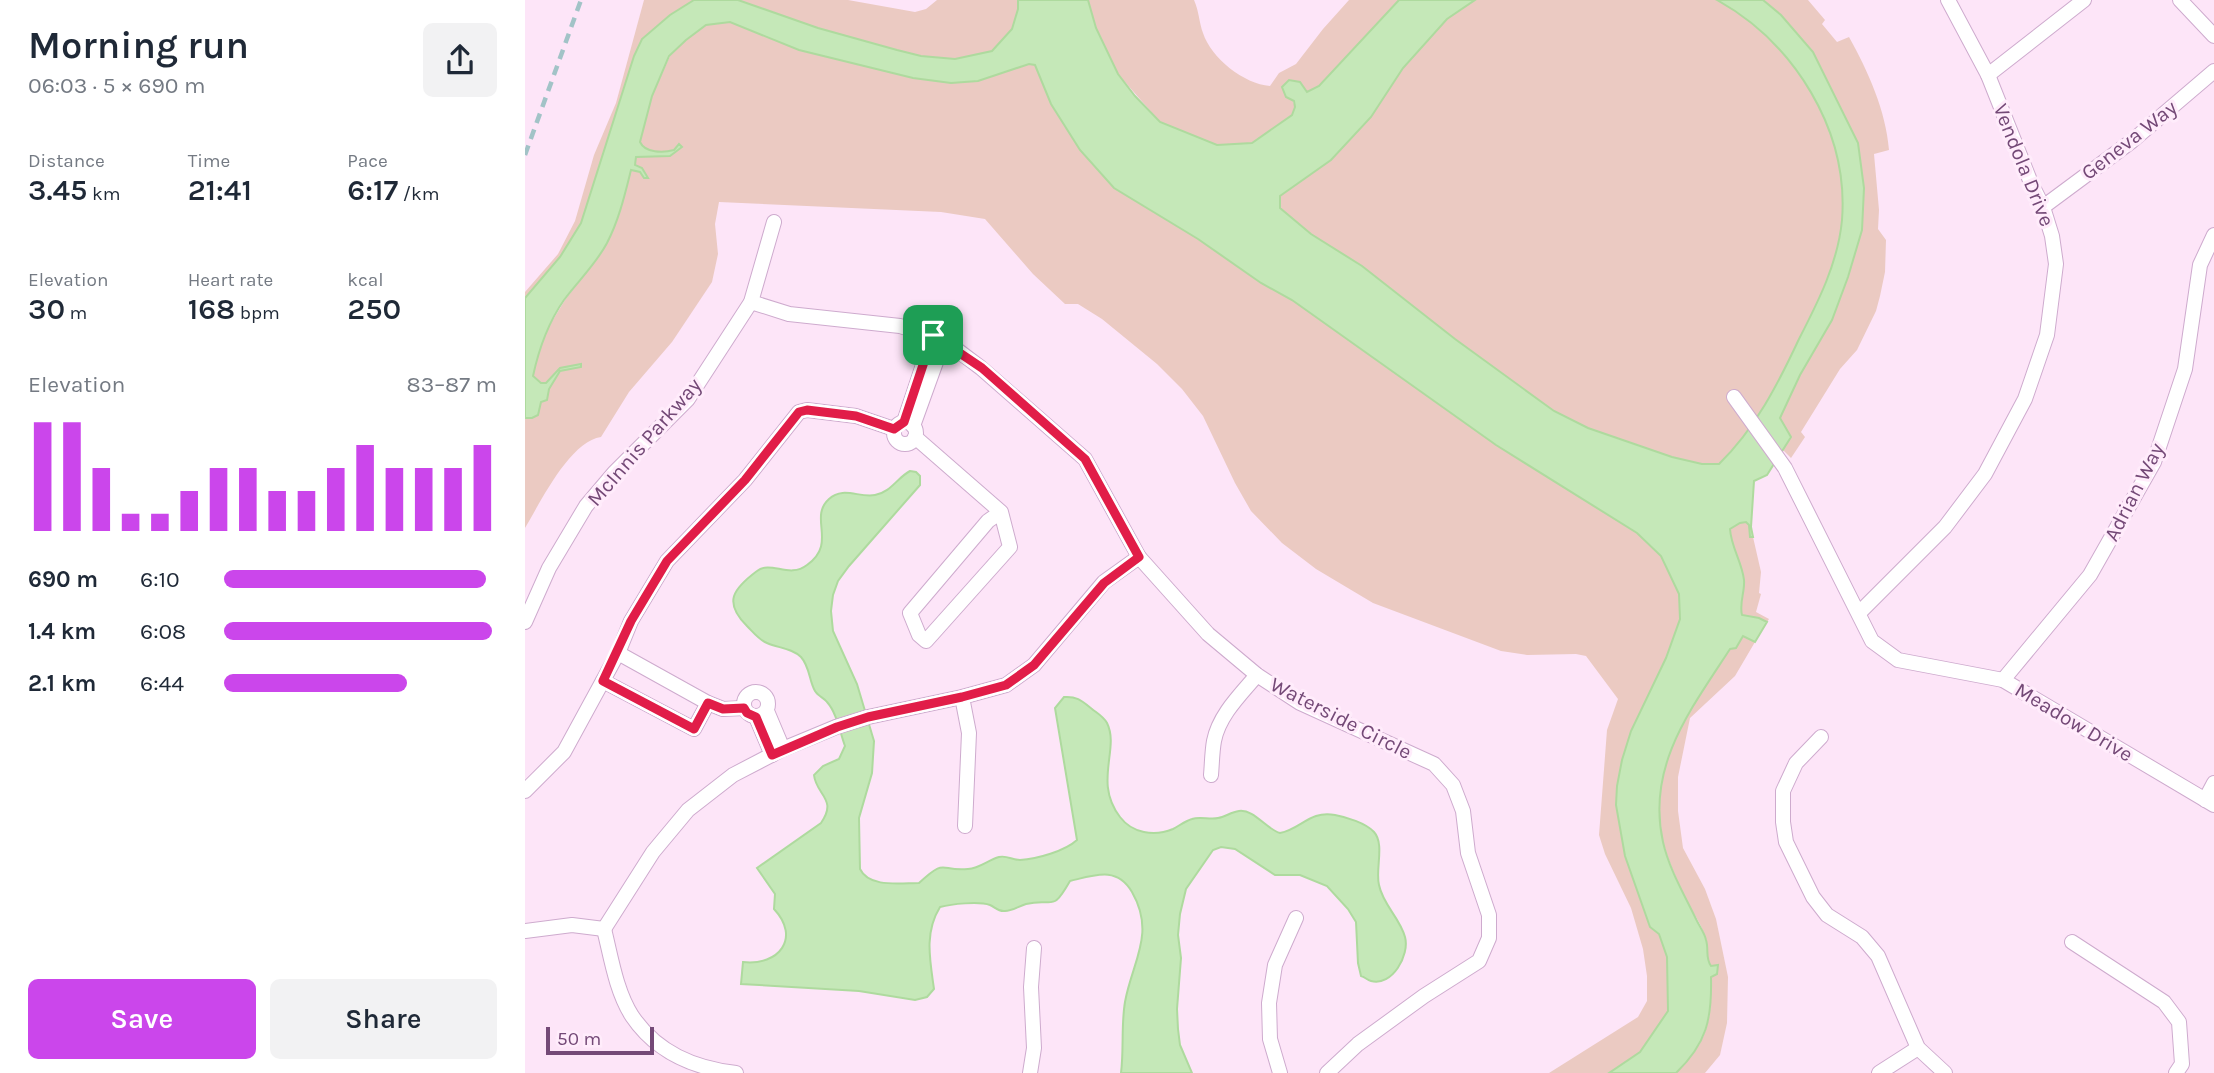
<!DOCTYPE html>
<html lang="en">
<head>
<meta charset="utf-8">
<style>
	body { margin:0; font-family:Karla,sans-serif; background:#f2f2f3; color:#1f2937; height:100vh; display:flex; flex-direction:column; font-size:26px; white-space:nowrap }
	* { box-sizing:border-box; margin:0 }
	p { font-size:23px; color:#747a83 }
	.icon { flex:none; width:38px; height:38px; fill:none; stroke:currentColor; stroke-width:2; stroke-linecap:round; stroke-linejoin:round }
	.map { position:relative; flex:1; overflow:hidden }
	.sheet { display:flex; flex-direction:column; background:#fff; width:525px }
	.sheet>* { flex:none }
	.scale { position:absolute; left:21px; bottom:18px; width:108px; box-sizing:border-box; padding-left:7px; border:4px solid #744977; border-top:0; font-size:19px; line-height:24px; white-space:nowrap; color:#744977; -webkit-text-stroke:5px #ffecfb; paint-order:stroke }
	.pin { position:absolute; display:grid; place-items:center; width:60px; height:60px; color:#fff; margin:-30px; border-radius:14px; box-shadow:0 4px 10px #0006 }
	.round { display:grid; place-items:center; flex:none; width:74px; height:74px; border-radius:10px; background:#f2f2f3 }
	.head { display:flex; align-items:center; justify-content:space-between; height:119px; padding:0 28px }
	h1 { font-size:38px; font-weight:600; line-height:52px }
	.stats { display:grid; grid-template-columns:repeat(3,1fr); gap:10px; height:119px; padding:7px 28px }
	.stats div { display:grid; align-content:center }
	.stats b { font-size:30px; font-weight:600 }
	.stats small { font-size:19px; font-weight:400 }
	.stats p { font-size:19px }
	.chart { height:196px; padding:14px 28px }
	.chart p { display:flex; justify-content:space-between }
	.chart svg { width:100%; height:126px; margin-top:7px; stroke:#cb46eb; stroke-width:6 }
	.primary-button { display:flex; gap:14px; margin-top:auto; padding:14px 28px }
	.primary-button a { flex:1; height:80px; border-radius:10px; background:#cb46eb; color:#fff; font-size:28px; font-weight:600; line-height:80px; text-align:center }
	.primary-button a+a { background:#f2f2f3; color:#1f2937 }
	ul { padding:0 28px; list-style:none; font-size:23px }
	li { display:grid; grid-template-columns:112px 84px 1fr; align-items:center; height:52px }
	li i { height:18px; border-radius:9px; background:#cb46eb }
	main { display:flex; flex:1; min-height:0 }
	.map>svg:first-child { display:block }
	.green { fill:#ebcac2 }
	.water { fill:#c5e8b8; stroke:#aeda9e; stroke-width:2 }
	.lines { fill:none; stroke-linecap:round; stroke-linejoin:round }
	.minor-casing { stroke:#ceabce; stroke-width:16 }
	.minor { stroke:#fff; stroke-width:14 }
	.rail { stroke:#a2c3c7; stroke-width:4.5; stroke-dasharray:10 7; stroke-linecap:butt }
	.route-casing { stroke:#fff; stroke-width:14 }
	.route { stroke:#e11d48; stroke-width:9 }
	.labels { text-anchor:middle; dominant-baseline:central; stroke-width:6; stroke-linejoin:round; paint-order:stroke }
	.street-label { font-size:21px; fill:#744977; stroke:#ffecfb }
</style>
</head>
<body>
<main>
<section class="sheet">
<div class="head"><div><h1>Morning run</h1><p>06:03 · 5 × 690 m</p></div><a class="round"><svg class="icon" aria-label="share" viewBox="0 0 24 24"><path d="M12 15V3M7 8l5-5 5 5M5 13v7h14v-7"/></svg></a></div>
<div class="stats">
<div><p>Distance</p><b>3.45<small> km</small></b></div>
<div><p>Time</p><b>21:41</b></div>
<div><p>Pace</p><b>6:17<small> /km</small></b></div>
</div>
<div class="stats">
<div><p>Elevation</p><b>30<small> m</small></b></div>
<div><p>Heart rate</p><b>168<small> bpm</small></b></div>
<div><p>kcal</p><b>250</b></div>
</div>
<div class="chart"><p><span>Elevation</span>83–87 m</p>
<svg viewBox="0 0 160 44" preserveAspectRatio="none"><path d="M5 44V6M15 44V6M25 44V22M35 44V38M45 44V38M55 44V30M65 44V22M75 44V22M85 44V30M95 44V30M105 44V22M115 44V14M125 44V22M135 44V22M145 44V22M155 44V14"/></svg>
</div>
<ul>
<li><b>690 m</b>6:10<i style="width:96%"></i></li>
<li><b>1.4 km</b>6:08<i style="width:98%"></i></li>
<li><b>2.1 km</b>6:44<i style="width:67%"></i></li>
</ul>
<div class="primary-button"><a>Save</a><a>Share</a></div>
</section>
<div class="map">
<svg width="1689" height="1073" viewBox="0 0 1689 1073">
	<rect width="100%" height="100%" fill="#fde5f8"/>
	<g class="green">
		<path d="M 119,0 L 169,0 L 145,15 L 117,39 L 109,56 L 56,223 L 35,257 L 0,298 L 0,292 L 33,254 L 50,221 L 69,155 L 91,103 Z"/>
		<path d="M 213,0 L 323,0 L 390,12 L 401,9 L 412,0 L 493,0 L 493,9 L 487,29 L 467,51 L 430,59 L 396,56 L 372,50 L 293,28 Z"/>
		<path d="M 563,0 L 669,0 C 674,11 674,22 678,33 C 686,58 719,84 745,86 L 754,73 L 771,64 L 798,29 L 824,0 L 874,0 L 794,86 L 768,101 L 770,107 L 767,115 L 727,143 L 692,145 L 635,122 L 593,74 L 571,28 Z"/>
		<path d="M 881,0 L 1226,0 L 1322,121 L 1320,264 L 1298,336 L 1307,320 L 1337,230 L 1333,143 L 1288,52 L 1256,15 L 1238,0 L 1283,0 L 1300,20 L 1297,24 L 1312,42 L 1324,37 C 1343,71 1361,111 1364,150 L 1349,154 L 1354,210 L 1353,229 L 1361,240 L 1360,272 L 1355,296 L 1351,311 L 1332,350 L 1315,369 L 1276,432 L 1280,437 L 1266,458 L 1258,450 L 1266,437 L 1255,420 L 1176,514 L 883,364 L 715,182 Z"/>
		<path d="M 205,22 L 274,50 L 388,78 L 426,83 L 475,74 L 504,64 L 510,65 L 589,188 L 673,239 L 736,283 L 767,300 L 971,445 L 1112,533 L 1136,556 L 1154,594 L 1155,619 L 1141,658 L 1106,731 L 1097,760 L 1092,786 L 1091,805 L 1100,856 L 1125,926 L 1134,934 L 1142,957 L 1143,1011 L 1115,1052 L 1084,1073 L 1024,1073 L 1113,1017 L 1122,1001 L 1122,976 L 1118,949 L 1106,908 L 1080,854 L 1074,835 L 1082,730 L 1093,699 L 1061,656 L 1051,654 L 1002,655 L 976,651 L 848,603 L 791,569 L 757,543 L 726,511 L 710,483 L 678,416 L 657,389 L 632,364 L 577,319 L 553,304 L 540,304 L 508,274 L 460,219 L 416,212 L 194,202 L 190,224 L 193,254 L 187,282 L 147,342 L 104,392 L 76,437 C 45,441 15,503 0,528 L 0,418 L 7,418 L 16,402 L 17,383 L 8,376 L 13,354 L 23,328 L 40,300 L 53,283 L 97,203 L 127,96 L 145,56 L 161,40 L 181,25 Z"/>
		<path d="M 1221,522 L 1224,525 L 1225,537 L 1228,537 L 1236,572 L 1234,593 L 1236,594 L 1231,612 L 1244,619 L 1242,622 L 1234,618 L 1217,615 C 1214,604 1220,592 1219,580 C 1217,562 1206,547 1205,529 L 1215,523 Z"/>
		<path d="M 1218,636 L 1230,642 L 1210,676 L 1165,718 L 1153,777 L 1153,811 L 1158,848 L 1180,889 L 1191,919 L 1203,977 L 1202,1023 L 1195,1055 L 1180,1073 L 1151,1073 C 1188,1038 1189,1009 1183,962 C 1182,955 1183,947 1181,941 C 1179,929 1171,917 1165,907 C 1149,874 1132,839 1133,801 C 1134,746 1176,693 1205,649 L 1211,648 Z"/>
	</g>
	<g class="water">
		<path d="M 169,0 L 213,0 L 293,28 L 372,50 L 396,56 L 430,59 L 467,51 L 487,29 L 493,9 L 493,0 L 563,0 L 571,28 L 593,74 L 610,96 L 635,122 L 692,145 L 727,143 L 767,115 L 770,107 L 769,101 L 761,97 L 757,87 L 764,80 L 775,82 L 782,92 L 794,86 L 874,0 L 950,0 L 922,19 L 878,68 L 846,117 L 806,160 L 755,196 L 755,208 L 786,234 L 837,266 L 930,339 L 1029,411 L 1063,428 L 1147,457 L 1177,464 L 1194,464 C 1230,429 1253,384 1274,339 C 1293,302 1313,263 1317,220 C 1324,130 1269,43 1192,0 L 1238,0 L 1256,15 L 1288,52 L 1333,143 L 1339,188 L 1337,230 L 1323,277 L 1307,320 L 1275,375 L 1255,418 L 1266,437 L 1242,475 L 1229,481 L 1226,527 L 1228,537 L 1225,537 L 1224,525 L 1221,522 L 1215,523 L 1205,529 C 1206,547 1217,562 1219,580 C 1220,592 1214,603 1217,615 L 1234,618 L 1242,622 L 1230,642 L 1218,636 L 1211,648 L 1205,649 C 1166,709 1121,766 1138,842 C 1144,869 1160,896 1172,921 C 1175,927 1180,934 1181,940 C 1184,949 1180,958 1186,966 L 1193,965 L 1192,974 L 1186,977 C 1187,1019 1182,1043 1151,1073 L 1084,1073 L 1115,1052 L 1143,1011 L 1142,957 L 1134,934 L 1125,927 L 1100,856 L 1091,805 L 1092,786 L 1097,760 L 1106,731 L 1141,658 L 1155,619 L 1154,594 L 1136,556 L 1112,533 L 971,445 L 767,300 L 736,283 L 673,239 L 589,188 L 555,150 L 526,104 L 510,65 L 504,64 L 453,81 L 426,83 L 388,78 L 274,50 L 205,22 L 181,25 L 161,40 L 144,56 L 127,96 L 115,142 C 120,153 138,153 149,150 L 154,144 L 157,147 L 145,156 L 111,157 L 110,165 L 117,168 L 123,178 L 119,178 L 115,172 L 106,170 C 100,194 94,220 82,243 C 71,264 53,281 39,300 C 23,323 14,348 8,376 L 16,383 L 21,383 L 35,368 L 56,364 L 56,367 L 35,371 L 24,389 L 22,400 L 16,402 L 13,415 L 7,418 L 0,418 L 0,298 L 35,257 L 56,223 L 109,56 L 117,39 L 145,15 Z"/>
		<path d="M 385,471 L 391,472 L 395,476 L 395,485 L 324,566 L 313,581 L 308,595 L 306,611 L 308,631 L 332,684 L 349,741 L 347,773 L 334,818 L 335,869 C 344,888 375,883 394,883 C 422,857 414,872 443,869 C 455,868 463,860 474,857 C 482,855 487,860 495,860 C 512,859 540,851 552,840 L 530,708 L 539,697 C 552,696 557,701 567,709 C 572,713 579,717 582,723 C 595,749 568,782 595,817 C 607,833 629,837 648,829 C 654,826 660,821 667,819 C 675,816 685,820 693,818 C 700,817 706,812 714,811 C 729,809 741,829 755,833 C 776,829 785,810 810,815 C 821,817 841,823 849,832 C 860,844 850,870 854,885 C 858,905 875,918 880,937 C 885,955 867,987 846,981 C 842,980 840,977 836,976 L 833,963 L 831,922 L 823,909 L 802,886 L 775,875 L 750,875 L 710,849 L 696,847 L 688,850 L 661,889 L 655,914 L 653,935 L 656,958 L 652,1009 L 653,1029 L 655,1045 L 667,1073 L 596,1073 C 599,1050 596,1025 600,1002 C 607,962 631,934 607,892 C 592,866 570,875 545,881 C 526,914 530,897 501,904 C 494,906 487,911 480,911 C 473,912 470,907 465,905 C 454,901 426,904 415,907 C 399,933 405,960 409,989 L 402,997 L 390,1000 L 334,991 L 216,984 L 218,962 C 254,966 276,938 249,909 L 250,894 L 232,868 L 296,823 C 313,799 291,795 289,775 L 298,766 L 314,759 L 320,746 C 315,733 312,713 302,702 C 299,698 293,696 290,691 C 284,681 285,667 276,657 C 267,648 253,648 242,643 C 234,640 228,632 222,626 C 198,602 208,589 232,571 C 246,560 264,579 282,565 C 313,543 283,518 304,499 C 318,486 334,498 350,495 C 366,492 372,478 385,471 Z"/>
	</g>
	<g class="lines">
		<defs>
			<g id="minor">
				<path d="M 1655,0 L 1689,36"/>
				<path d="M 1463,75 L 1559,0"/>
				<path d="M 1518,207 L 1607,141 L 1689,71"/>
				<path d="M 226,302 L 264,314 L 375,326 L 419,340 L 456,368 L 560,459 L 614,557 L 683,634 L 732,675 L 775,703 L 909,764 L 928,785 L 938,811 L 943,853 L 964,915 L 964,938 L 954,961 L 899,996 L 833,1044 L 802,1073"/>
				<path d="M 1209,397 L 1260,468 L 1347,641 L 1373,660 L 1478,680 L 1689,805"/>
				<circle cx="380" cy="433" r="11"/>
				<path d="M 379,422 L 408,335"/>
				<path d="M 388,426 L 419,340"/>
				<path d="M 390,437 L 476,512 L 485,547 L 401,641 L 394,635 L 385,613 L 463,521 L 476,512"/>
				<path d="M 1334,613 L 1420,527 L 1460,474 L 1500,399 L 1522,335 L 1531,264 L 1527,236 L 1518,207 L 1506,183 L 1463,75 L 1423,0"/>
				<path d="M 0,622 L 24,568 L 61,506 L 89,473 L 163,399 L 226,302 L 249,222"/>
				<path d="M 93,653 L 183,703 L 198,709 L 219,708"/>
				<path d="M 1478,680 L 1565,575 L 1629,462 L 1660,369 L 1675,265 L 1689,235"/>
				<path d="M 78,681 L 169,729 L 183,703"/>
				<circle cx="231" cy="704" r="12"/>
				<path d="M 437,697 L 444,733 L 440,826"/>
				<path d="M 242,711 L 258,749"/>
				<path d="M 231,717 L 247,755"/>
				<path d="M 1296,737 L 1271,763 L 1258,791 L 1258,822 L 1261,842 L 1288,897 L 1302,915 L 1337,937 L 1353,956 L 1393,1048 L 1420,1073"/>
				<path d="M 686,775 C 687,764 687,752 689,741 C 694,715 716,694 732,675"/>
				<path d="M 0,791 L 39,752 L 93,653 L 106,621 L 142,561 L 220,480 L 274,412 L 282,410 L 331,416 L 369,429"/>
				<path d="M 1680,800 L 1689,783"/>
				<path d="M 79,929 L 128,852 L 163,810 L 208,775 L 258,749 L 311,727 L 343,717 L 437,697 L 481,685 L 509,665 L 579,582 L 614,557"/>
				<path d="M 79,929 C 86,957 91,991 107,1016 C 132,1053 169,1068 211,1073"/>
				<path d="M 0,931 L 47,925 L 79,929"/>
				<path d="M 1547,942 L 1639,1002 L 1654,1022 L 1657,1064 L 1651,1073"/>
				<path d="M 505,1073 L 509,1048 L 506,987 L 509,948"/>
				<path d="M 755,1073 L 745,1039 L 744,1003 L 750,965 L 771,918"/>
				<path d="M 1354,1073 L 1393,1048"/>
			</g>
		</defs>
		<use href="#minor" class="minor-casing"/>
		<use href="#minor" class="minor"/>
		<path class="rail" d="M 0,155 L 56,0"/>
	</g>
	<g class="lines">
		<defs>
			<path id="route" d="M 408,335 L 457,368 L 560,459 L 614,557 L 579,583 L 509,665 L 481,685 L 437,697 L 343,717 L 312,727 L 247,755 L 231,717 L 222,713 L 219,708 L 198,709 L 183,703 L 169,729 L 78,681 L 106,621 L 142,561 L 220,480 L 274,412 L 282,410 L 331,416 L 369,429 L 379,422 Z"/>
		</defs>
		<use href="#route" class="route-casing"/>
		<use href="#route" class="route"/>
	</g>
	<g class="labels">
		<g class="street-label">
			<text transform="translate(1604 140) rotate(-38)">Geneva Way</text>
			<text transform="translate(1499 165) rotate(68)">Vendola Drive</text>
			<text transform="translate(119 442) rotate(-49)">McInnis Parkway</text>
			<text transform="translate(1609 492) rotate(-63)">Adrian Way</text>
			<text transform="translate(816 718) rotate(27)">Waterside Circle</text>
			<text transform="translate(1549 722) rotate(31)">Meadow Drive</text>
		</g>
	</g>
</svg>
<div class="scale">50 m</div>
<div class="pin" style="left:408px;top:335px;background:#1e9e55"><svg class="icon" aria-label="arrive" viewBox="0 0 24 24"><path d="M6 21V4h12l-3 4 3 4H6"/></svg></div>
</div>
</main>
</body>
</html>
